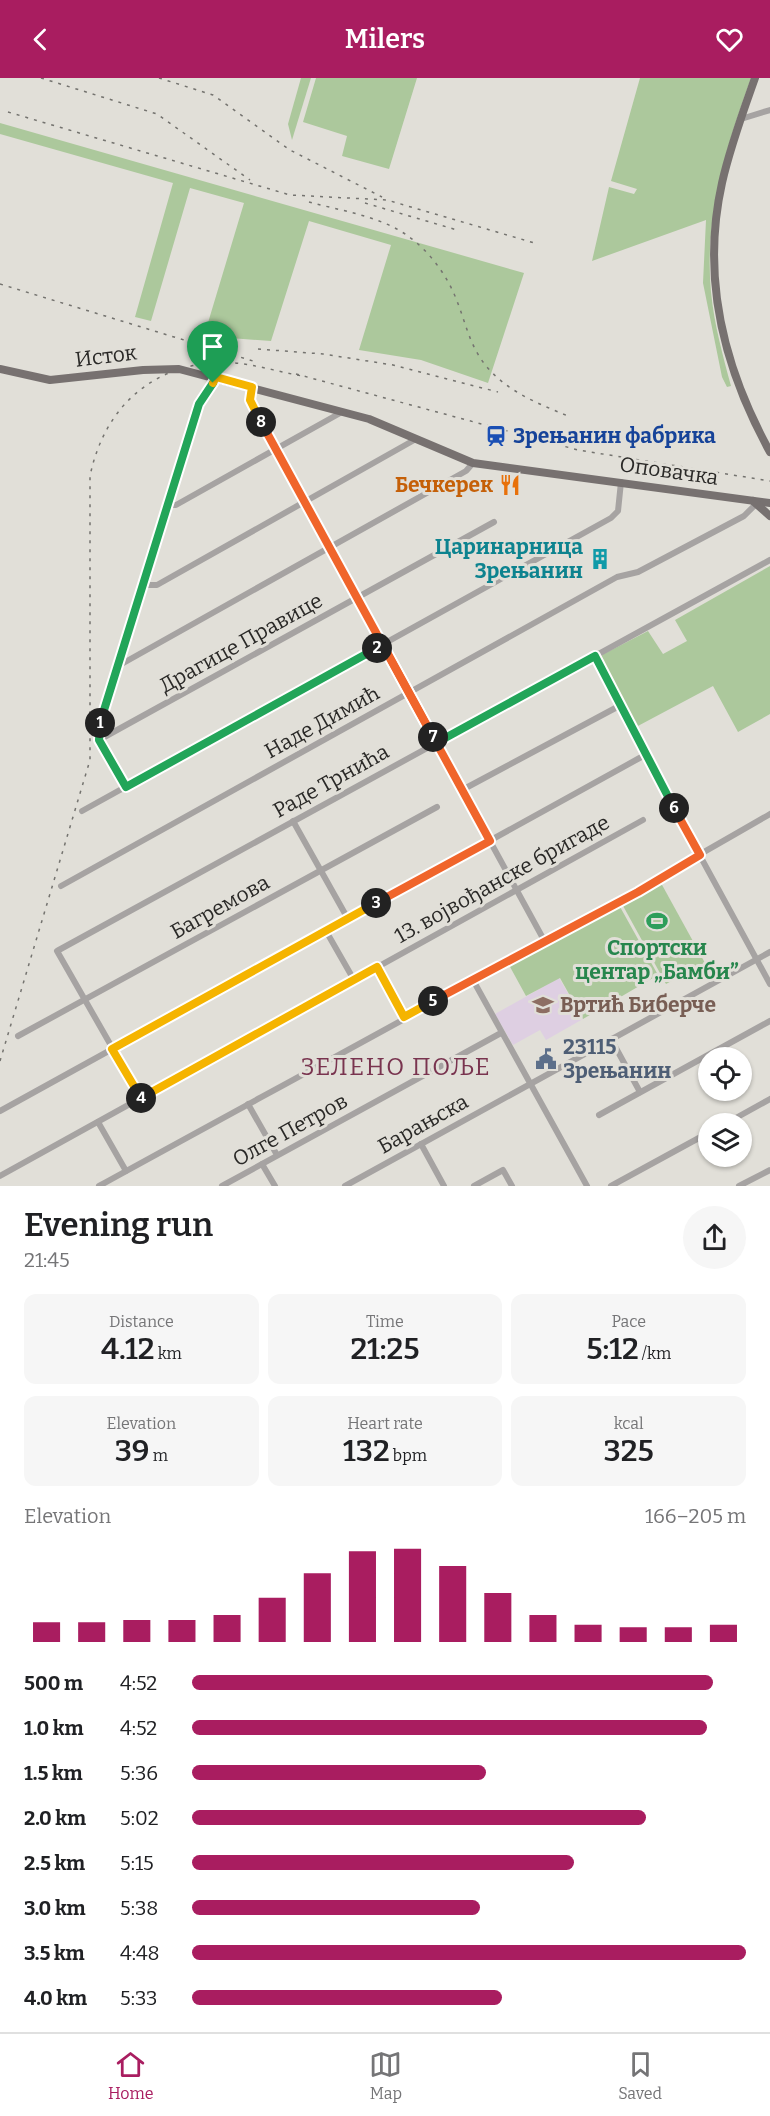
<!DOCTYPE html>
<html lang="en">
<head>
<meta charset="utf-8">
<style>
	body { margin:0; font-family:Bitter,serif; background:#f6f6f6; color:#202124; height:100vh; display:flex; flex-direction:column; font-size:22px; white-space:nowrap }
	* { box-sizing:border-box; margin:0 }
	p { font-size:20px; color:#757577 }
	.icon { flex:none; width:33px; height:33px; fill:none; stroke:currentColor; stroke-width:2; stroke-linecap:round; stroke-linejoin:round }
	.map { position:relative; height:1108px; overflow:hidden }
	.sheet { display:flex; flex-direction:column; background:#fff; flex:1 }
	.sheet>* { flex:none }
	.buttons { position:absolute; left:698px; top:969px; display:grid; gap:12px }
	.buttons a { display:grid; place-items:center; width:54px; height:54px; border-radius:50%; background:#fff; box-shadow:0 2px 4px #0004; font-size:30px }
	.pin { position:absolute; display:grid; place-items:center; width:51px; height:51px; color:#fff; margin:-62px -26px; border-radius:50% 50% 50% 0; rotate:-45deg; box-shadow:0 0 6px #0007 }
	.pin .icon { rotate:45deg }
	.km { position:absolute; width:30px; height:30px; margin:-15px; border-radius:50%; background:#222; color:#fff; font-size:16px; line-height:30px; text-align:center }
	.round { display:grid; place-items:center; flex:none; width:63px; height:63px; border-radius:32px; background:#f6f6f6 }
	.overview { display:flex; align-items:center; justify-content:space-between; height:102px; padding:0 24px }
	h1 { font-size:33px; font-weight:600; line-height:45px }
	.stats { display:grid; grid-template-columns:repeat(3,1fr); gap:9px; height:102px; padding:6px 24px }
	.stats div { display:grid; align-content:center; border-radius:12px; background:#f6f6f6; text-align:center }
	.stats b { font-size:30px; font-weight:600 }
	.stats small { font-size:16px; font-weight:400 }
	.stats p { font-size:16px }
	.chart { height:168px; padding:12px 24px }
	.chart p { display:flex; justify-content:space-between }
	.chart svg { width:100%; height:108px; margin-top:6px; stroke:#a91d60; stroke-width:6 }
	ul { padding:0 24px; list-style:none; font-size:20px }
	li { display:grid; grid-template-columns:96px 72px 1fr; align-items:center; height:45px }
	li i { height:15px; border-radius:8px; background:#a91d60 }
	header { display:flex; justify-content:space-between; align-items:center; height:78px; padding:0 24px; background:#a91d60; color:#fff; font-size:27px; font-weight:600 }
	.tab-bar { display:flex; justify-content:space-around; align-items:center; height:84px; border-top:2px solid #e0e0e0; background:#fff; font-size:16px; color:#757577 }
	.tab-bar a { display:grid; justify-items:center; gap:3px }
	.tab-bar .selected { color:#a91d60 }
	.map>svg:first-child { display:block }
	.education { fill:#decfe2 }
	.green { fill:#acc89c }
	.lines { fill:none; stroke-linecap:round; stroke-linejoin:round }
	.minor { stroke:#a6a3a2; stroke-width:6 }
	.major { stroke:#777170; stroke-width:8 }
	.rail { stroke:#74736f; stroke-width:1.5; stroke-dasharray:3 6; stroke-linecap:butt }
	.split-1-casing { stroke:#fff; stroke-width:12 }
	.split-2-casing { stroke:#fff; stroke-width:12 }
	.split-3-casing { stroke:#fff; stroke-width:12 }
	.split-4-casing { stroke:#fff; stroke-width:12 }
	.split-5-casing { stroke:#fff; stroke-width:12 }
	.split-6-casing { stroke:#fff; stroke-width:12 }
	.split-7-casing { stroke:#fff; stroke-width:12 }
	.split-8-casing { stroke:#fff; stroke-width:12 }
	.split-9-casing { stroke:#fff; stroke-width:12 }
	.split-1 { stroke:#22a559; stroke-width:8 }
	.split-2 { stroke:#22a559; stroke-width:8 }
	.split-3 { stroke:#f0652b; stroke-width:8 }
	.split-4 { stroke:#f5b400; stroke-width:8 }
	.split-5 { stroke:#f5b400; stroke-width:8 }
	.split-6 { stroke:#f0652b; stroke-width:8 }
	.split-7 { stroke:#22a559; stroke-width:8 }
	.split-8 { stroke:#f0652b; stroke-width:8 }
	.split-9 { stroke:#f5b400; stroke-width:8 }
	.labels { text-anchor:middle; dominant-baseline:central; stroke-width:6; stroke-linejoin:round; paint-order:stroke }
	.street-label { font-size:21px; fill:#2a2927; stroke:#e1dfd8 }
	.transit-label { font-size:21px; font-weight:bold; fill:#164399; stroke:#e1dfd8; text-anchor:start }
	.food-label { font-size:21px; font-weight:bold; fill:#c56008; stroke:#e1dfd8; text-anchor:end }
	.culture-label { font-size:21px; font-weight:bold; fill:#0d838f; stroke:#e1dfd8; text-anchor:end }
	.leisure-label { font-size:21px; font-weight:bold; fill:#27864d; stroke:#e1dfd8 }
	.education-label { font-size:21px; font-weight:bold; fill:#785e54; stroke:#e1dfd8; text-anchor:start }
	.service-label { font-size:21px; font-weight:bold; fill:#4e5e75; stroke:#e1dfd8; text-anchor:start }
	.quarter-label { font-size:24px; letter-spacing:1.5px; fill:#79344f; stroke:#e1dfd8 }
</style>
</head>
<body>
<header><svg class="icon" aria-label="back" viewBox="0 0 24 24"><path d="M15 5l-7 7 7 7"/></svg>Milers<svg class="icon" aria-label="heart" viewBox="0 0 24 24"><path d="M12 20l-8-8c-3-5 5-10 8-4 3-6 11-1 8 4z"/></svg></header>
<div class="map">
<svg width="770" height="1108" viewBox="0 0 770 1108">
	<rect width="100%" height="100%" fill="#e1dfd8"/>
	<path class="education" d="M 559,900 L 583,941 L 546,962 L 540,952 L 513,967 L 495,936 Z"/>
	<g class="green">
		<path d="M 301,0 L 311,0 L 292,62 L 288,46 Z"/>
		<path d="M 316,0 L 417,0 L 389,91 L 342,78 L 347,58 L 303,44 Z"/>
		<path d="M 640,0 L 751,0 C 726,70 704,138 711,214 C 714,246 723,278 731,308 L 727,309 L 722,299 L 703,205 L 706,142 L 592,183 L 609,109 L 634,116 L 637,111 L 611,103 Z"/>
		<path d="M 0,45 L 524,195 L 488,305 L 421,282 L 359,272 L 391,167 L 309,143 L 271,263 L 204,258 L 244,125 L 190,110 L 151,243 L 135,239 L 173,105 L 0,56 Z"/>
		<path d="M 770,488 L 770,636 L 738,654 L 713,608 L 636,649 L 598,579 L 648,553 L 663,576 L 687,563 L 675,542 Z"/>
		<path d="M 661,805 L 705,885 L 666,906 L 622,826 Z"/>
		<path d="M 619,827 L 658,897 L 583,941 L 560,900 L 526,918 L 509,887 Z"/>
	</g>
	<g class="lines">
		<g class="minor">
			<path d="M 741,41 L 770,32"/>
			<path d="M 252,309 L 250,318 L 252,327 L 545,864"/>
			<path d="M 167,427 L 176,427 L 342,334"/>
			<path d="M 143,507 L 157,507 L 416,361"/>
			<path d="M 595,578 L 645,677 L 770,906"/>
			<path d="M 118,588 L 466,393 L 473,385"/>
			<path d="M 99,662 L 494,444"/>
			<path d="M 126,709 L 99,662 L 101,643 L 199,326 L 216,299"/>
			<path d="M 462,712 L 621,627"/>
			<path d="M 82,733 L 611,440 L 618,433 L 621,404"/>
			<path d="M 293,743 L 348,841"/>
			<path d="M 61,808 L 617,499 L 638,494 L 744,438 L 756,426"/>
			<path d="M 326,853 L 354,902"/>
			<path d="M 377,889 L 404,939"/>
			<path d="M 473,902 L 587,1108"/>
			<path d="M 18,958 L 437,729"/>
			<path d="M 611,961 L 640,1014"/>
			<path d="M 141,1020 L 57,873 L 770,482"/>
			<path d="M 248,1026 L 277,1077"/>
			<path d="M 0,1033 L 645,677"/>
			<path d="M 599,1037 L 770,943"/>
			<path d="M 98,1044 L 126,1093"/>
			<path d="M 725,1046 L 770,1021"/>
			<path d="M 421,1066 L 444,1108"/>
			<path d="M 262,1086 L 275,1108"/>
			<path d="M 0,1098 L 643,742"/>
			<path d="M 99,1108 C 323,985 549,864 770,736"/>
			<path d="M 222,1108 L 501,955"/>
			<path d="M 345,1108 L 770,874"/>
			<path d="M 474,1108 L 503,1092 L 512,1108"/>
			<path d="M 611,1108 L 708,1055"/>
			<path d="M 739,1108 L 770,1092"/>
		</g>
		<g class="major">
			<path d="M 755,0 C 743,34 730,69 722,105 C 701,199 724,291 770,374"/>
			<path d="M 0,291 L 50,302 L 143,292 L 179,291 L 369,341 L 473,385 L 770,425"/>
			<path d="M 753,423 L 770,438"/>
		</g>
		<g class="rail">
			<path d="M 41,0 L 157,36 L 250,102"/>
			<path d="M 159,0 L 213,17 L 290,72 L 382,119"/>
			<path d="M 8,34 L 290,117 L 387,122 L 538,166"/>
			<path d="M 309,124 C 342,133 380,138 408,158 C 430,174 447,197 457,223 C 466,246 470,269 487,289 C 508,314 539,326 568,338"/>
			<path d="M 365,125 L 457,152"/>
			<path d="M 0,206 L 253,283"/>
			<path d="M 258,271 L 323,276 L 393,287 L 498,314"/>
			<path d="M 296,296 L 578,372 L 770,403"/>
			<path d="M 0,983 L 90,682 L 90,398 C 105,325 159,280 235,285 C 257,287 280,294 302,298"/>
		</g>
	</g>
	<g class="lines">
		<defs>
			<path id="split-1" d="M 100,645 L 199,326 L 213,305"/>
			<path id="split-2" d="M 100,645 L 99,662 L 126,709 L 377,570"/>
			<path id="split-3" d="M 376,825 L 490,763 L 383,567 L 377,570"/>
			<path id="split-4" d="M 141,1020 L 112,971 L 376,825"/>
			<path id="split-5" d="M 141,1020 L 377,889 L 404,939 L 433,923"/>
			<path id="split-6" d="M 433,923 L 638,814 L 700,777 L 674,730"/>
			<path id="split-7" d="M 433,659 L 436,665 L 595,578 L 674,730"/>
			<path id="split-8" d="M 261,344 L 433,659"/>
			<path id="split-9" d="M 213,305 L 216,299 L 252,309 L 250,322 L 261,344"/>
		</defs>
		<use href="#split-1" class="split-1-casing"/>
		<use href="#split-2" class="split-2-casing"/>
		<use href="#split-3" class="split-3-casing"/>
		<use href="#split-4" class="split-4-casing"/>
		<use href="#split-5" class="split-5-casing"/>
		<use href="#split-6" class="split-6-casing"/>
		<use href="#split-7" class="split-7-casing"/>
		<use href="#split-8" class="split-8-casing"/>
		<use href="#split-9" class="split-9-casing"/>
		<use href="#split-1" class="split-1"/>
		<use href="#split-2" class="split-2"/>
		<use href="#split-3" class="split-3"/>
		<use href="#split-4" class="split-4"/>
		<use href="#split-5" class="split-5"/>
		<use href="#split-6" class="split-6"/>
		<use href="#split-7" class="split-7"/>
		<use href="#split-8" class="split-8"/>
		<use href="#split-9" class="split-9"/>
	</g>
	<defs>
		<symbol id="station-bare" viewBox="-9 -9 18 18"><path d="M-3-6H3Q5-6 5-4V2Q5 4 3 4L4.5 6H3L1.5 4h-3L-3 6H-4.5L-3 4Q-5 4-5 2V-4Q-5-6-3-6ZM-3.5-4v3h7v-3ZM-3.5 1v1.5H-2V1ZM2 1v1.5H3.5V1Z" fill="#1a4fb4" stroke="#e1dfd8" stroke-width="2.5" paint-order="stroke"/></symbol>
		<symbol id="restaurant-bare" viewBox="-9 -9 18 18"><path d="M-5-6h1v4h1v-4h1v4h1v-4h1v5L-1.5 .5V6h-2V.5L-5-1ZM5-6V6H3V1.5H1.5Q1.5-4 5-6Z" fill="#e8710a" stroke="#e1dfd8" stroke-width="2.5" paint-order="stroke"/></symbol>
		<symbol id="building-bare" viewBox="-9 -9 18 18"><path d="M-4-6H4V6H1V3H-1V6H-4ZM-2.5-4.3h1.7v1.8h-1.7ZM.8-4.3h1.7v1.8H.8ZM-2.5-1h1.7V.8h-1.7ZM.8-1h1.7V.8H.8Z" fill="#0f9aa8" stroke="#e1dfd8" stroke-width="2.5" paint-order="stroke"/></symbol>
		<symbol id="stadium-bare" viewBox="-9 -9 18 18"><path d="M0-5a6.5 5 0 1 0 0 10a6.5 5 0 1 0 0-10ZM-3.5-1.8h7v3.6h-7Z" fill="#2e9e5b" stroke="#e1dfd8" stroke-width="2.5" paint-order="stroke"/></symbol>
		<symbol id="school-bare" viewBox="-9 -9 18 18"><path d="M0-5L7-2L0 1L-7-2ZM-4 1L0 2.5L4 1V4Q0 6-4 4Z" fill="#8d6e63" stroke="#e1dfd8" stroke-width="2.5" paint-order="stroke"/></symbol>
		<symbol id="civic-bare" viewBox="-9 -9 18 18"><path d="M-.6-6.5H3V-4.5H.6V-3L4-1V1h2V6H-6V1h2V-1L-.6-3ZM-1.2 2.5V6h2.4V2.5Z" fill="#5c6f8a" stroke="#e1dfd8" stroke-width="2.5" paint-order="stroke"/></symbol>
	</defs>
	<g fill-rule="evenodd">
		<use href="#station-bare" x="481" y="343" width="30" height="30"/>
		<use href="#restaurant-bare" x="495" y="392" width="30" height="30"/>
		<use href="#building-bare" x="585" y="466" width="30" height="30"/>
		<use href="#stadium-bare" x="642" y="828" width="30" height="30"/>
		<use href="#school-bare" x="528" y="912" width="30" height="30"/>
		<use href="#civic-bare" x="531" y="966" width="30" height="30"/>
	</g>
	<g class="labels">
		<g class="street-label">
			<text transform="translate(106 278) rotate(-7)">Исток</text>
			<text transform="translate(669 393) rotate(8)">Оповачка</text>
			<text transform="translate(241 565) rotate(-29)">Драгице Правице</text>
			<text transform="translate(322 644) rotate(-29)">Наде Димић</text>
			<text transform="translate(331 703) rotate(-29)">Раде Трнића</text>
			<text transform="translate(502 801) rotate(-29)">13. војвођанске бригаде</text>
			<text transform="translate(220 829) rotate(-29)">Багремова</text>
			<text transform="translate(423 1046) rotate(-29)">Барањска</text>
			<text transform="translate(290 1052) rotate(-29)">Олге Петров</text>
		</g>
		<g class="transit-label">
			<text x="513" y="358">Зрењанин фабрика</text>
		</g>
		<g class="food-label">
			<text x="493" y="407">Бечкерек</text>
		</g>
		<g class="culture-label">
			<text x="583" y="469">Царинарница<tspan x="583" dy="24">Зрењанин</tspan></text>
		</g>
		<g class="leisure-label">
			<text x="657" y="870">Спортски<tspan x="657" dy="24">центар „Бамби”</tspan></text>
		</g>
		<g class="education-label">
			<text x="560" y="927">Вртић Биберче</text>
		</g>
		<g class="service-label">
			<text x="563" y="969">23115<tspan x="563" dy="24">Зрењанин</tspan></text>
		</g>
		<g class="quarter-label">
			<text x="396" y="989">ЗЕЛЕНО ПОЉЕ</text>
		</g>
	</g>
</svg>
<div class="buttons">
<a><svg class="icon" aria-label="locate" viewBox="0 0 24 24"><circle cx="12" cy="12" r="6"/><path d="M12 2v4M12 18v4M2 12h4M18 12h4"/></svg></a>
<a><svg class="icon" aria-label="layers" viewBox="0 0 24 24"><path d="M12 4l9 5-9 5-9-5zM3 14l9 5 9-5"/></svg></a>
</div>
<div class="pin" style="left:213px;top:305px;background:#1e9e55"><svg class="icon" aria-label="arrive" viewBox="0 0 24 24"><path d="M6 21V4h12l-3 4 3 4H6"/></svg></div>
<b class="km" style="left:100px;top:645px">1</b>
<b class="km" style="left:377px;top:570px">2</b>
<b class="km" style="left:376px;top:825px">3</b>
<b class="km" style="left:141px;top:1020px">4</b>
<b class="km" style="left:433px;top:923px">5</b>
<b class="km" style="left:674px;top:730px">6</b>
<b class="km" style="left:433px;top:659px">7</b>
<b class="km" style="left:261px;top:344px">8</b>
</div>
<section class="sheet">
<div class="overview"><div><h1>Evening run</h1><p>21:45</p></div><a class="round"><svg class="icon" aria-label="share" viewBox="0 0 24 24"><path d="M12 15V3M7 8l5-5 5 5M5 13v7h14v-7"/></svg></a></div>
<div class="stats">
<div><p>Distance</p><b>4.12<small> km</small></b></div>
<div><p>Time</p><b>21:25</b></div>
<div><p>Pace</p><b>5:12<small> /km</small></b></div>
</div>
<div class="stats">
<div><p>Elevation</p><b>39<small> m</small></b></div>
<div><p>Heart rate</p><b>132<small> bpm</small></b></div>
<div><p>kcal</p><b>325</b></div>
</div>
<div class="chart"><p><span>Elevation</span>166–205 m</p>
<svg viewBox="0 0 160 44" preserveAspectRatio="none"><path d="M5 44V36M15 44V36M25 44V35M35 44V35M45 44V33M55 44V26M65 44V16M75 44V7M85 44V6M95 44V13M105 44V24M115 44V33M125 44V37M135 44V38M145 44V38M155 44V37"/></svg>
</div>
<ul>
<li><b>500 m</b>4:52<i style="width:94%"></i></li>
<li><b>1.0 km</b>4:52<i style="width:93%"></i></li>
<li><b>1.5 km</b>5:36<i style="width:53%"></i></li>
<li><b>2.0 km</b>5:02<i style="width:82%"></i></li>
<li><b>2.5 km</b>5:15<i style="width:69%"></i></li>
<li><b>3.0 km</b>5:38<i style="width:52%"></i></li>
<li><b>3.5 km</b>4:48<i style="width:100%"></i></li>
<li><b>4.0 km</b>5:33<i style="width:56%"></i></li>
</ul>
</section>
<nav class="tab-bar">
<a class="selected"><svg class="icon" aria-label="home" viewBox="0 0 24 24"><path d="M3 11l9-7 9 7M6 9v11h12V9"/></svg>Home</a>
<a><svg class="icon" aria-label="map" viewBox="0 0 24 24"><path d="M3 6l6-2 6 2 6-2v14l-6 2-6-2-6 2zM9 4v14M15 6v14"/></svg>Map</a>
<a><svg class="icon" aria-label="saved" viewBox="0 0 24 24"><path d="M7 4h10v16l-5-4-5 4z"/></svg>Saved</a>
</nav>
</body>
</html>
